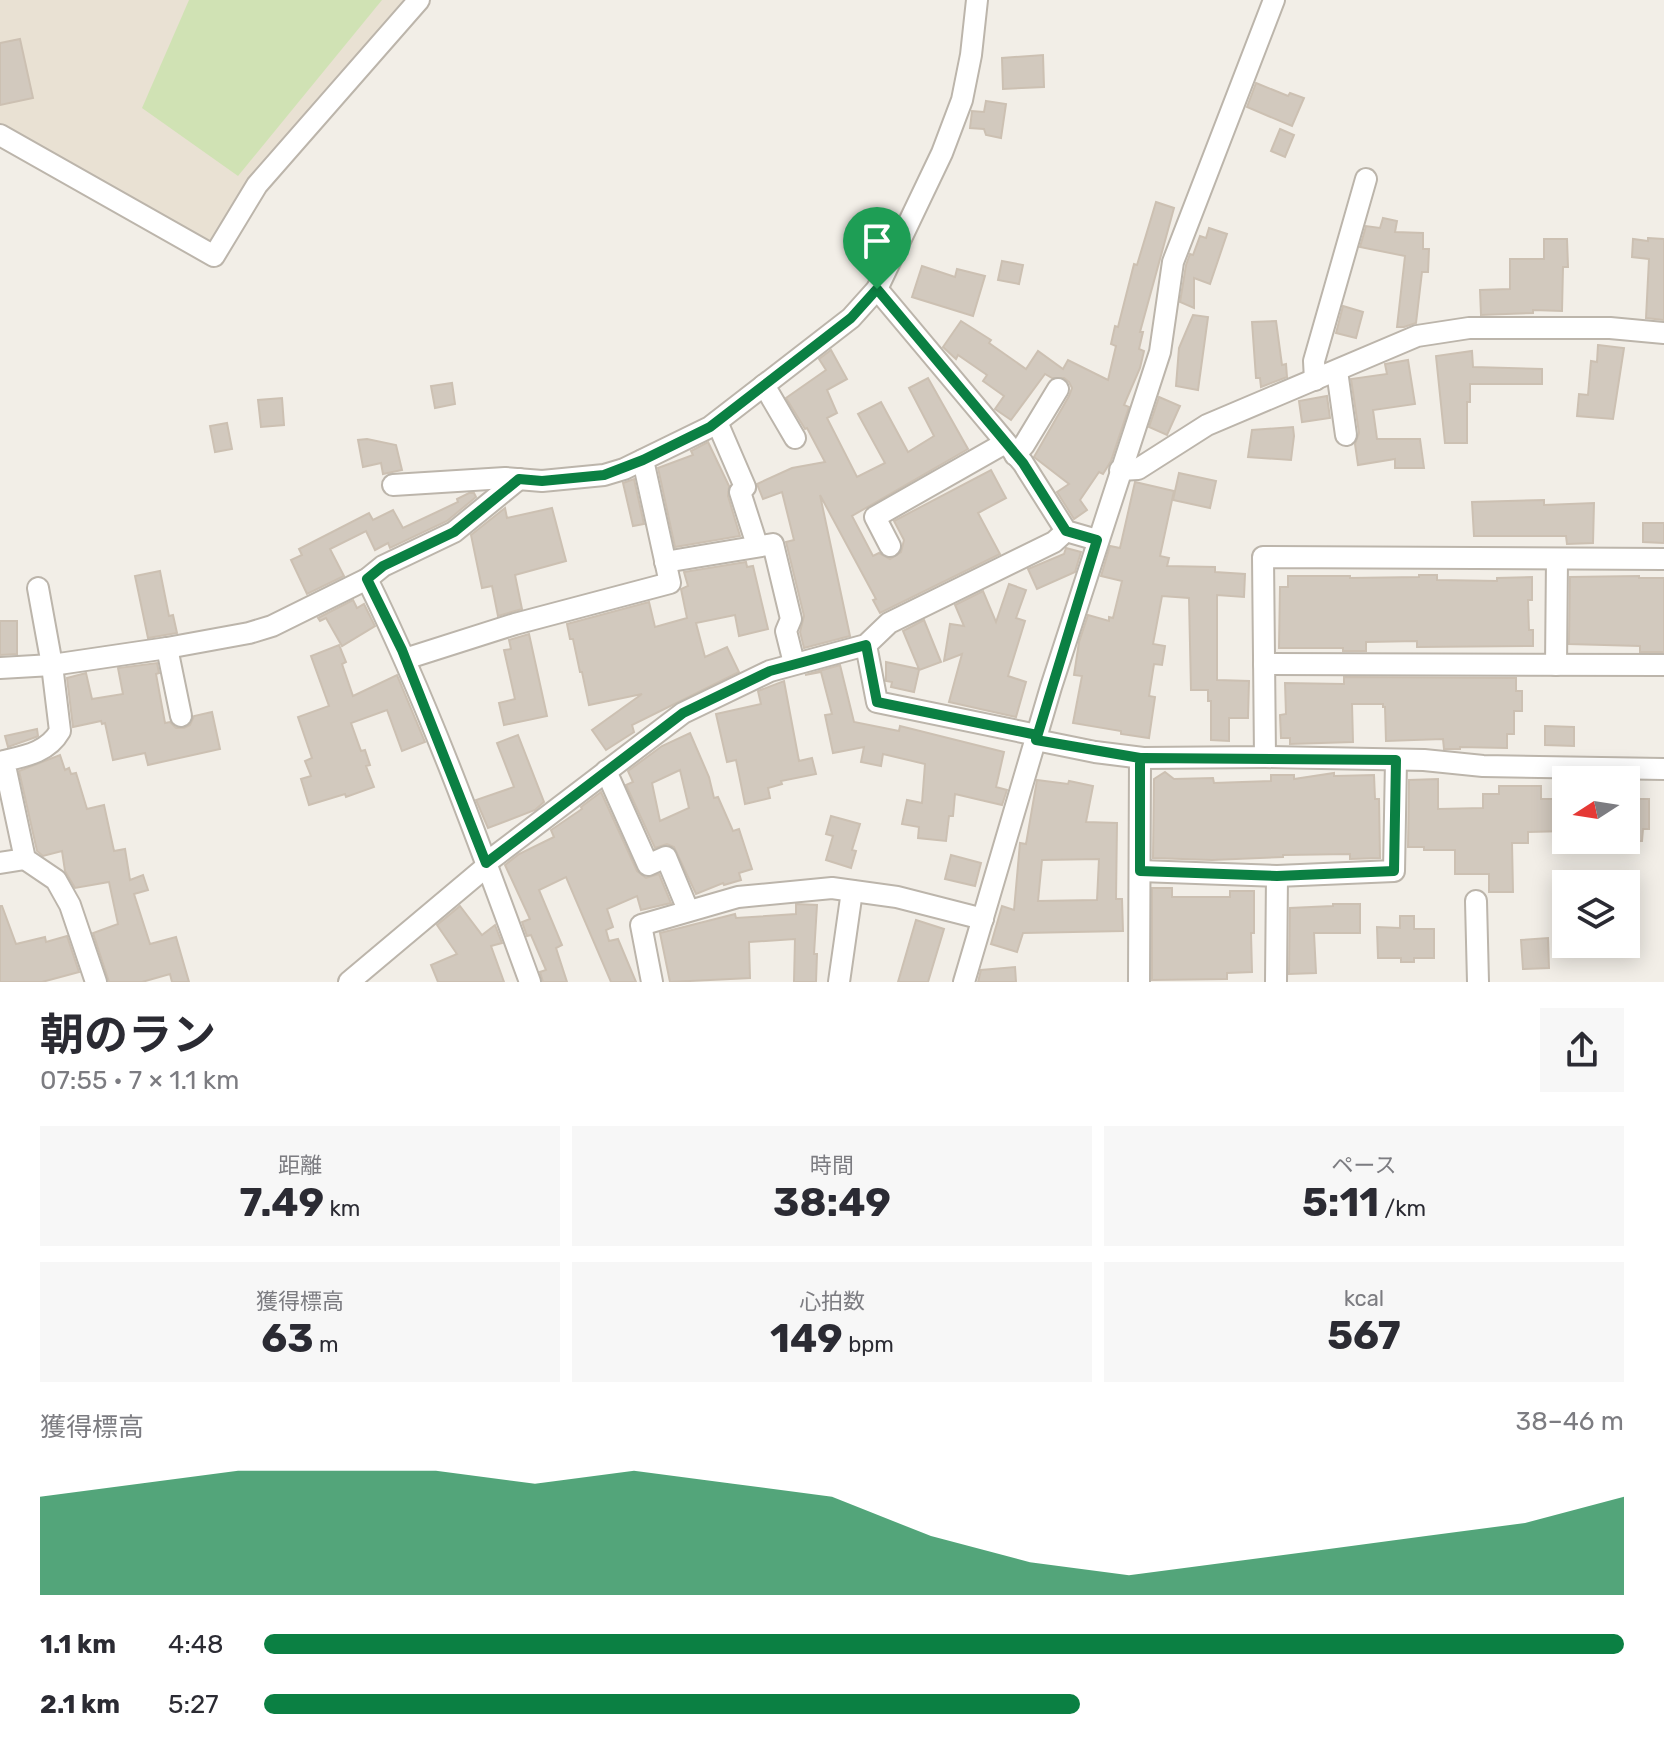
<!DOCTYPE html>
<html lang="ja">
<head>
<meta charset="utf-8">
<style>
	body { margin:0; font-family:Rubik,"Noto Sans JP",sans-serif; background:#f7f7f7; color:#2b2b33; height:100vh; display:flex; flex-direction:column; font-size:30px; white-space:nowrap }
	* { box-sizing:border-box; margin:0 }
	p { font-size:26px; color:#7c7c81 }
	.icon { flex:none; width:44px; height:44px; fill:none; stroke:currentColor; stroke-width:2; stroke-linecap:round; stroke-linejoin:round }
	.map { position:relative; height:982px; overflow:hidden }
	.details { display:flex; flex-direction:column; background:#fff; flex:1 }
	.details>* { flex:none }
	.needle { width:52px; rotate:258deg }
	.controls { position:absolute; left:1552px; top:766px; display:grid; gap:16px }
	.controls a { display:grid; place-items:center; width:88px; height:88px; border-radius:0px; background:#fff; box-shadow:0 4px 20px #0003; font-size:40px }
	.pin { position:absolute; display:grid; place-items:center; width:68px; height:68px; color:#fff; margin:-82px -34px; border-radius:50% 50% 50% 0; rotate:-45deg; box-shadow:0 0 8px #0007 }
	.pin .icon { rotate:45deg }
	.round { display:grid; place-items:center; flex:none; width:84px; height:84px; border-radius:0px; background:#f7f7f7 }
	.overview { display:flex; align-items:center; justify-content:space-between; height:136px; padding:0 40px }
	h1 { font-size:44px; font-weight:700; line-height:60px }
	.stats { display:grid; grid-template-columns:repeat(3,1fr); gap:12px; height:136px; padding:8px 40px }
	.stats div { display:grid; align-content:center; border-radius:0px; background:#f7f7f7; text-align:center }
	.stats b { font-size:40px; font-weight:700 }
	.stats small { font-size:22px; font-weight:400 }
	.stats p { font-size:22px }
	.chart { height:224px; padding:16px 40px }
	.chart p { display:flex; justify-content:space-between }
	.chart svg { width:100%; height:144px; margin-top:8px; fill:#0b8043; opacity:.7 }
	ul { padding:0 40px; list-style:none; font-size:26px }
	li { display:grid; grid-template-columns:128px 96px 1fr; align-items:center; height:60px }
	li i { height:20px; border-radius:10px; background:#0b8043 }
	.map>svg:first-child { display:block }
	.education { fill:#e9e1d3 }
	.garden { fill:#d0e2b4 }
	.building { fill:#d2c9be; stroke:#ccc0b2; stroke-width:2; fill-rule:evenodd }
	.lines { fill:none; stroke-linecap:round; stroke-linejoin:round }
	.minor-casing { stroke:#bcb5ab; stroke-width:24 }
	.minor { stroke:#fff; stroke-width:20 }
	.route-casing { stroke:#fff; stroke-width:16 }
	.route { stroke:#0b8043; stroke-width:10 }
</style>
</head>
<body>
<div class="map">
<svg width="1664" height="982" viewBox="0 0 1664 982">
	<rect width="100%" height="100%" fill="#f2eee7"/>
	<path class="education" d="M 0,0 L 408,0 L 219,237 L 205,241 L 0,125 Z"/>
	<path class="garden" d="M 189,0 L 382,0 L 238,176 L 142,108 Z"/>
	<g class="building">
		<path d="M 20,39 L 33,98 L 0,105 L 0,43 Z"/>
		<path d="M 1043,55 L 1044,87 L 1003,89 L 1002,58 Z"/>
		<path d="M 1256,83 L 1288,96 L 1290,93 L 1304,98 L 1292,126 L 1247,107 Z"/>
		<path d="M 986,101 L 1006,104 L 1001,138 L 986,135 L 984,129 L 970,128 L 972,111 L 984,112 Z"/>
		<path d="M 1280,129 L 1294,135 L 1285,157 L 1271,151 Z"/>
		<path d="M 1156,202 L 1174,208 L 1140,332 L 1143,332 L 1139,349 L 1144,351 L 1140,368 L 1124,405 L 1129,407 L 1111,461 L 1103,474 L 1099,472 L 1080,500 L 1087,510 L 1074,519 L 1057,492 L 1069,484 L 1034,457 L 1069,396 L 1072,388 L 1069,382 L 1064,378 L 1052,378 L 1045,374 L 1011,420 L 995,409 L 1004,396 L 983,381 L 987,375 L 958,355 L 956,359 L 943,347 L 961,321 L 991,340 L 989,343 L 1026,369 L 1038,351 L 1063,369 L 1068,360 L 1108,380 L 1116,346 L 1111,344 L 1115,326 L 1118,327 L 1134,264 L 1137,265 Z"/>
		<path d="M 1383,218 L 1397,221 L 1395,232 L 1423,233 L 1423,249 L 1429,249 L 1428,272 L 1422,272 L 1416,323 L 1404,327 L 1397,327 L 1405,256 L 1360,247 L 1366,226 L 1380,228 Z"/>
		<path d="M 1209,228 L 1227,234 L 1210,284 L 1194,278 L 1194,308 L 1180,302 L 1186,265 L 1190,254 L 1193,255 L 1200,236 L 1206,238 Z"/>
		<path d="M 1648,238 L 1664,239 L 1664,320 L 1646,318 L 1649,259 L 1632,257 L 1633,239 L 1648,241 Z"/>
		<path d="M 1544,239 L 1567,239 L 1568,267 L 1563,267 L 1562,311 L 1533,310 L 1533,313 L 1481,315 L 1480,290 L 1510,289 L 1510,259 L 1544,259 Z"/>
		<path d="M 1002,261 L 1023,265 L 1019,284 L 998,280 Z"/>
		<path d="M 922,266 L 955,277 L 957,269 L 985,276 L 973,316 L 912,297 Z"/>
		<path d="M 1343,306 L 1363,312 L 1356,338 L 1336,333 Z"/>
		<path d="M 1193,315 L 1208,317 L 1198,390 L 1176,386 L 1179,348 Z"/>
		<path d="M 1276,321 L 1282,365 L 1286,364 L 1287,377 L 1261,387 L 1260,378 L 1256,378 L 1252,322 Z"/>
		<path d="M 1598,345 L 1624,348 L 1613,419 L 1577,416 L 1579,394 L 1588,395 L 1591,361 L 1597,362 Z"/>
		<path d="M 831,350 L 847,379 L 827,390 L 837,413 L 827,418 L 857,477 L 885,463 L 858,414 L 881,402 L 908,452 L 934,436 L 909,388 L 928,378 L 968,449 L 852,516 L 873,556 L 879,553 L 890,559 L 901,552 L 904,540 L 894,521 L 991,470 L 1006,498 L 978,513 L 1000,554 L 880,613 L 873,600 L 876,599 L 820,495 L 850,636 L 804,648 L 800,632 L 804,616 L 786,542 L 794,540 L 782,492 L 763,499 L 757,484 L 792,468 L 825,462 L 807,428 L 805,429 L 786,398 L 826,370 L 819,359 Z"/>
		<path d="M 1472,351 L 1473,367 L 1542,369 L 1542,384 L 1470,384 L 1470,402 L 1467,402 L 1467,443 L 1445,443 L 1436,356 Z"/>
		<path d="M 1408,360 L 1415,404 L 1373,410 L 1377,439 L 1420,439 L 1424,468 L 1395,468 L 1395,459 L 1358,465 L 1355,444 L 1359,433 L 1351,379 L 1387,374 L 1385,364 Z"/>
		<path d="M 452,383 L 455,404 L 435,408 L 431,386 Z"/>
		<path d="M 1327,396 L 1330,418 L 1302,422 L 1299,401 Z"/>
		<path d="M 1159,397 L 1180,406 L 1167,435 L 1149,427 Z"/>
		<path d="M 282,398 L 284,425 L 261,427 L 258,400 Z"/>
		<path d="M 227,423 L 232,449 L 215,452 L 210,426 Z"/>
		<path d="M 1293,427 L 1294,436 L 1291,460 L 1248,457 L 1252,430 Z"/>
		<path d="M 367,439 L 396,445 L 402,470 L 383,474 L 381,463 L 363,467 L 358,440 Z"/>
		<path d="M 708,442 L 729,486 L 728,496 L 740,536 L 675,547 L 658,468 L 693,455 L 691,451 Z"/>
		<path d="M 1179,473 L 1216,481 L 1210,508 L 1173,500 Z"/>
		<path d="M 634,479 L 644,524 L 633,526 L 623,483 Z"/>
		<path d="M 1135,482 L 1174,491 L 1160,556 L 1169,558 L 1167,566 L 1215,567 L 1215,572 L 1245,574 L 1244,597 L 1217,595 L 1217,680 L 1249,681 L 1248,718 L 1229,718 L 1229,741 L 1211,740 L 1211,701 L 1208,701 L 1208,690 L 1191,690 L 1189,598 L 1162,596 L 1153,644 L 1165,646 L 1162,665 L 1154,664 L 1149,696 L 1155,697 L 1149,738 L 1121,734 L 1121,731 L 1073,723 L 1082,676 L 1074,675 L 1079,642 L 1088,615 L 1109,621 L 1109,617 L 1113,618 L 1122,581 L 1101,576 L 1110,546 L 1120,548 Z"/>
		<path d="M 469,493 L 474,493 L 476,497 L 447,521 L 390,548 L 388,543 L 375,550 L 366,531 L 330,549 L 344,576 L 307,594 L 291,560 L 302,555 L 299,549 L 369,513 L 373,520 L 393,510 L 403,528 L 458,502 L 457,499 Z"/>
		<path d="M 1544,500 L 1544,505 L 1594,503 L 1593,543 L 1567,544 L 1566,536 L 1474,536 L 1472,502 Z"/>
		<path d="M 505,508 L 507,518 L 552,508 L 566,561 L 515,575 L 522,609 L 498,616 L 492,586 L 482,588 L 471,535 Z"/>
		<path d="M 1643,523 L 1664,523 L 1664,543 L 1643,542 Z"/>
		<path d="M 1066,548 L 1081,552 L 1075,572 L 1037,589 L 1028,569 L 1064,554 Z"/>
		<path d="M 746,562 L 747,567 L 753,566 L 768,629 L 739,636 L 735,615 L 696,623 L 705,657 L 727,647 L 739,672 L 632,725 L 634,732 L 606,750 L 592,730 L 642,694 L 589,705 L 582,672 L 580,672 L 573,639 L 570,639 L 567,624 L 649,602 L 655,627 L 687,618 L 681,589 L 688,586 L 684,572 Z"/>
		<path d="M 160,571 L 169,616 L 173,615 L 177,633 L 148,638 L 135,576 Z"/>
		<path d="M 1419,575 L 1437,575 L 1437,580 L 1497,581 L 1497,578 L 1532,577 L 1532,600 L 1528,600 L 1529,630 L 1533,630 L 1533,646 L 1417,647 L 1417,641 L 1366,642 L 1366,651 L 1343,651 L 1343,648 L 1279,648 L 1280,587 L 1288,587 L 1288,576 L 1350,576 L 1350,578 L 1419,577 Z"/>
		<path d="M 1639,576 L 1639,578 L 1664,578 L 1664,652 L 1640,652 L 1640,646 L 1569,644 L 1570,577 Z"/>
		<path d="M 1009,584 L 1026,590 L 1016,618 L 1025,621 L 1008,676 L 1026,682 L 1016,717 L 949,702 L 962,654 L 944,661 L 950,624 L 964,626 L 955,605 L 983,591 L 996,622 Z"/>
		<path d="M 353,600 L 357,608 L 364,604 L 375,626 L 342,646 L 326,618 L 320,621 L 318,618 Z"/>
		<path d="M 924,620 L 941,662 L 919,670 L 914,692 L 891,687 L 892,682 L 886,681 L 886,662 L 919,669 L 903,631 Z"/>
		<path d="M 0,621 L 17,621 L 17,654 L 0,655 Z"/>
		<path d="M 529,634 L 547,716 L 504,725 L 499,703 L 515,699 L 504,650 L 511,649 L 509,640 Z"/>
		<path d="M 339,645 L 346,662 L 342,664 L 353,696 L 397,675 L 425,742 L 402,751 L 387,710 L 351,723 L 361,751 L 365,750 L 370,765 L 366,766 L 374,787 L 346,797 L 345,794 L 309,805 L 301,779 L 311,776 L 305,761 L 312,758 L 298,717 L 329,706 L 311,656 Z"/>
		<path d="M 157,663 L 159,673 L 156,674 L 165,723 L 170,722 L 176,728 L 184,728 L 190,725 L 194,716 L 212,712 L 220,749 L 148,765 L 145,753 L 113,760 L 105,723 L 102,724 L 101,721 L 73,727 L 67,678 L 86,673 L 92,699 L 123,694 L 118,668 Z"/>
		<path d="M 840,665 L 854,722 L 899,731 L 900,726 L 1004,752 L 996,787 L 1007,790 L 1002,805 L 955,794 L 953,816 L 949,816 L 946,841 L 918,838 L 919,827 L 902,824 L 907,800 L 922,803 L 925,764 L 883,754 L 881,766 L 861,762 L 864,747 L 833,753 L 825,715 L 832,714 L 821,672 L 805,675 Z"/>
		<path d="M 1344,677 L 1516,678 L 1516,691 L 1522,691 L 1522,711 L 1514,711 L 1514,734 L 1507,734 L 1507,748 L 1460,747 L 1460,749 L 1444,749 L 1443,739 L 1386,741 L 1385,707 L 1383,707 L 1383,704 L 1352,704 L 1353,742 L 1290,744 L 1290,738 L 1281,738 L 1280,715 L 1286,714 L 1285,683 L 1344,684 Z"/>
		<path d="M 784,681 L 799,761 L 812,758 L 816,774 L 781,781 L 782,784 L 768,788 L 770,798 L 745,804 L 736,760 L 727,762 L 716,714 L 761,704 L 758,691 Z"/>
		<path d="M 1545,726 L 1574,727 L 1574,746 L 1545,745 Z"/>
		<path d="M 37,729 L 38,736 L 36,737 L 8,747 L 5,736 Z"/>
		<path d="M 690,733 L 709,777 L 714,798 L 718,797 L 733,831 L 739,829 L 752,869 L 739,873 L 741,880 L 724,885 L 723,883 L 696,894 L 674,847 L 667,844 L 655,848 L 626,785 L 633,782 L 628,771 L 662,746 ZM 680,770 L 689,808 L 660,821 L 652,783 Z"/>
		<path d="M 518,735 L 544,802 L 535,810 L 488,828 L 476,800 L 514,787 L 497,743 Z"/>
		<path d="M 60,755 L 65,770 L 69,768 L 71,774 L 76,773 L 87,809 L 104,805 L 114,851 L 125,849 L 130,880 L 143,875 L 148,890 L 134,894 L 150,944 L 176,937 L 189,982 L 172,982 L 170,974 L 142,982 L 109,982 L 93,933 L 118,924 L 109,882 L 75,888 L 65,871 L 62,851 L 43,856 L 37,851 L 19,771 Z"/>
		<path d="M 1165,772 L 1174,779 L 1213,778 L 1214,783 L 1271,781 L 1271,775 L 1294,775 L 1294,779 L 1334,773 L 1334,776 L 1374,775 L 1375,799 L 1379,799 L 1380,858 L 1350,859 L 1350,854 L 1283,855 L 1283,857 L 1212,860 L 1153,858 L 1154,779 Z"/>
		<path d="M 1438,779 L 1438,809 L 1483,808 L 1483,794 L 1499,794 L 1499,786 L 1541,786 L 1541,799 L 1566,799 L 1566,831 L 1528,832 L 1528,843 L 1512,843 L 1513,892 L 1489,892 L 1489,874 L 1455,874 L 1455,850 L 1424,850 L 1424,847 L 1408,847 L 1409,780 Z"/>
		<path d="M 1037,780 L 1068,784 L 1069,781 L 1093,786 L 1086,822 L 1117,823 L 1116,899 L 1122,899 L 1123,931 L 1023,933 L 1017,952 L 991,944 L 1002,906 L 1014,910 L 1020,843 L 1026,844 ZM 1099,859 L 1097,900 L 1038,901 L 1042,860 Z"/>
		<path d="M 601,792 L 637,871 L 646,878 L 659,874 L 671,903 L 641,910 L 637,896 L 607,909 L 613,927 L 606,930 L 609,941 L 618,939 L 636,982 L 611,982 L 566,877 L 539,890 L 562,945 L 556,948 L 567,982 L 543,982 L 540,972 L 546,970 L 531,935 L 527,936 L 522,922 L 530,919 L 505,865 L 519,854 L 554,837 L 551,830 L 582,809 L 581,807 Z"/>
		<path d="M 1626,799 L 1649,799 L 1649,829 L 1643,829 L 1642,841 L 1626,841 Z"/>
		<path d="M 831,816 L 860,824 L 852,850 L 856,851 L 851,868 L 826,860 L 833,836 L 826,834 Z"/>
		<path d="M 951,855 L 981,863 L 975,886 L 945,879 Z"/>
		<path d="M 1152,888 L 1172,888 L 1172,897 L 1230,897 L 1230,891 L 1254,891 L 1254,933 L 1251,933 L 1252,972 L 1227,973 L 1227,979 L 1152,980 Z"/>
		<path d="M 796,904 L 817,905 L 814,954 L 817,954 L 816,982 L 794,982 L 795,939 L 749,942 L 750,978 L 670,982 L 660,933 L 735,914 L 736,918 L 796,914 Z"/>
		<path d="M 1333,904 L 1360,904 L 1360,933 L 1314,933 L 1316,973 L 1289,974 L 1290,908 L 1333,906 Z"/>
		<path d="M 0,906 L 2,906 L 16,944 L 45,937 L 46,942 L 67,936 L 79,972 L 42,982 L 0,982 Z"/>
		<path d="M 460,906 L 482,935 L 495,925 L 502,943 L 491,946 L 504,982 L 438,982 L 431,965 L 457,954 L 437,925 Z"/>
		<path d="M 1400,916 L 1414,916 L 1414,929 L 1434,929 L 1434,958 L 1414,958 L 1414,962 L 1401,962 L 1401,958 L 1378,958 L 1377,927 L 1400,928 Z"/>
		<path d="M 916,920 L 944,929 L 928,982 L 898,982 Z"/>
		<path d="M 1548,938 L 1549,968 L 1523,969 L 1521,940 Z"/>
		<path d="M 1015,967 L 1016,982 L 978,982 L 981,970 Z"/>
	</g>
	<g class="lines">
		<defs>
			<g id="minor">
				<path d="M 0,135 L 214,256 L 257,185 L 419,0"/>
				<path d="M 877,289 L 1023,463 L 1066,531 L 1097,540"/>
				<path d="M 1337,371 L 1346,435"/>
				<path d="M 1315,380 L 1314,361 L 1366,179"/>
				<path d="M 764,385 L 795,438"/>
				<path d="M 717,422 L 745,487 L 740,492 L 757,545"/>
				<path d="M 1015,455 L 1024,445 L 1058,389"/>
				<path d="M 1120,470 L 1138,469 L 1207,425 L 1417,336 L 1469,328 L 1610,328 L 1664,333"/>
				<path d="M 393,485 L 505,478 L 542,481 L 604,475 L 624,469 L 710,427 L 851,318 L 877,289 L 942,153 L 962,100 L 971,55 L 977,0"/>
				<path d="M 890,546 L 875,517 L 1005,443"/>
				<path d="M 665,562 L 773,544 L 791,619 L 786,631 L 794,663"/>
				<path d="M 367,579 C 431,709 480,846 530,982"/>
				<path d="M 38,588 L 52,665 L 60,731 C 48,752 26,756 4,761 L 25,859 L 56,880 L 70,905 L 96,982"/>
				<path d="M 866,645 L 877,702 L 1037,735"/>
				<path d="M 167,648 L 181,716"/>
				<path d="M 405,659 L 515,624 L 670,583 L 643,460"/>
				<path d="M 1264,664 L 1664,665"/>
				<path d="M 1556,665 L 1557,559"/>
				<path d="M 0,668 L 52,665 L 167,648 L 249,633 L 272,626 L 367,579 L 383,566 L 454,532 L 519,479"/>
				<path d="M 1036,740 L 1095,752 L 1143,758 L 1265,757 L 1263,557 L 1664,559"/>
				<path d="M 1265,757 L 1424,760 L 1483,766 L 1664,769"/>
				<path d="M 606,771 L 648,865 L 666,857 L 688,910"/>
				<path d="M 0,863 L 25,859"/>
				<path d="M 486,863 L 683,713 L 770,671 L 866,645 L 889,623 L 1054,542 L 1066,531"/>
				<path d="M 1140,871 L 1277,876 L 1394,871 L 1396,760"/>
				<path d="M 1476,901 L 1478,982"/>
				<path d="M 349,982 L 487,866"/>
				<path d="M 652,982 L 641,925 L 738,897 L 832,888 L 897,897 L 983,919"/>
				<path d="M 839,982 L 852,891"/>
				<path d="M 964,982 L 1051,687 L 1160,352 L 1173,262 L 1274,0"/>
				<path d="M 1139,982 L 1140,758"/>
				<path d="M 1276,982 L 1277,876"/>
			</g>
		</defs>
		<use href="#minor" class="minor-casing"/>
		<use href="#minor" class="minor"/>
	</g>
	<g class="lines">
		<defs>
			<path id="route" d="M 877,289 L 851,318 L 710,427 L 643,460 L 604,475 L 542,481 L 519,479 L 454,532 L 383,566 L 367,579 L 402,650 L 486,863 L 683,713 L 770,671 L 866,645 L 877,702 L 1037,735 L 1036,740 L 1140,758 L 1143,758 L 1396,760 L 1394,871 L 1277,876 L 1140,871 L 1140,758 L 1036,740 L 1097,540 L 1066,531 L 1023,463 L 877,289"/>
		</defs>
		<use href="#route" class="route-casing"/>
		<use href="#route" class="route"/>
	</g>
</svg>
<div class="controls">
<a><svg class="needle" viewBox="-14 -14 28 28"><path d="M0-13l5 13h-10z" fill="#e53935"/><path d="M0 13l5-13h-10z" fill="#7c7c81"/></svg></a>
<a><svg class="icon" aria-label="layers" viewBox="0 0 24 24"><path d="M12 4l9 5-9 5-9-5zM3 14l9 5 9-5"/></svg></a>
</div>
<div class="pin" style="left:877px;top:289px;background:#1e9e55"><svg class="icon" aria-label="arrive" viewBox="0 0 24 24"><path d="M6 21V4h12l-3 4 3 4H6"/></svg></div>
</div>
<section class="details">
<div class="overview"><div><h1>朝のラン</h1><p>07:55 · 7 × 1.1 km</p></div><a class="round"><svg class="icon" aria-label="share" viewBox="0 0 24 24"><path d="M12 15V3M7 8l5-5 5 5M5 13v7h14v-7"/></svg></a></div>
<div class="stats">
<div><p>距離</p><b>7.49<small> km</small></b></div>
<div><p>時間</p><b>38:49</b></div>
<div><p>ペース</p><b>5:11<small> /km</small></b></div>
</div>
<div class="stats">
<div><p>獲得標高</p><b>63<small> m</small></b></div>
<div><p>心拍数</p><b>149<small> bpm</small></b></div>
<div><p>kcal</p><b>567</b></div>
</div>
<div class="chart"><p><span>獲得標高</span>38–46 m</p>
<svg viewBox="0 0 160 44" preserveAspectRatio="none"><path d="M0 44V14L10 10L20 6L30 6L40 6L50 10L60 6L70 10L80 14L90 26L100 34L110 38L120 34L130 30L140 26L150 22L160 14V44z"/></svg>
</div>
<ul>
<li><b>1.1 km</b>4:48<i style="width:100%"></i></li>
<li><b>2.1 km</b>5:27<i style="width:60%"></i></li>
</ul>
</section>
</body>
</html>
